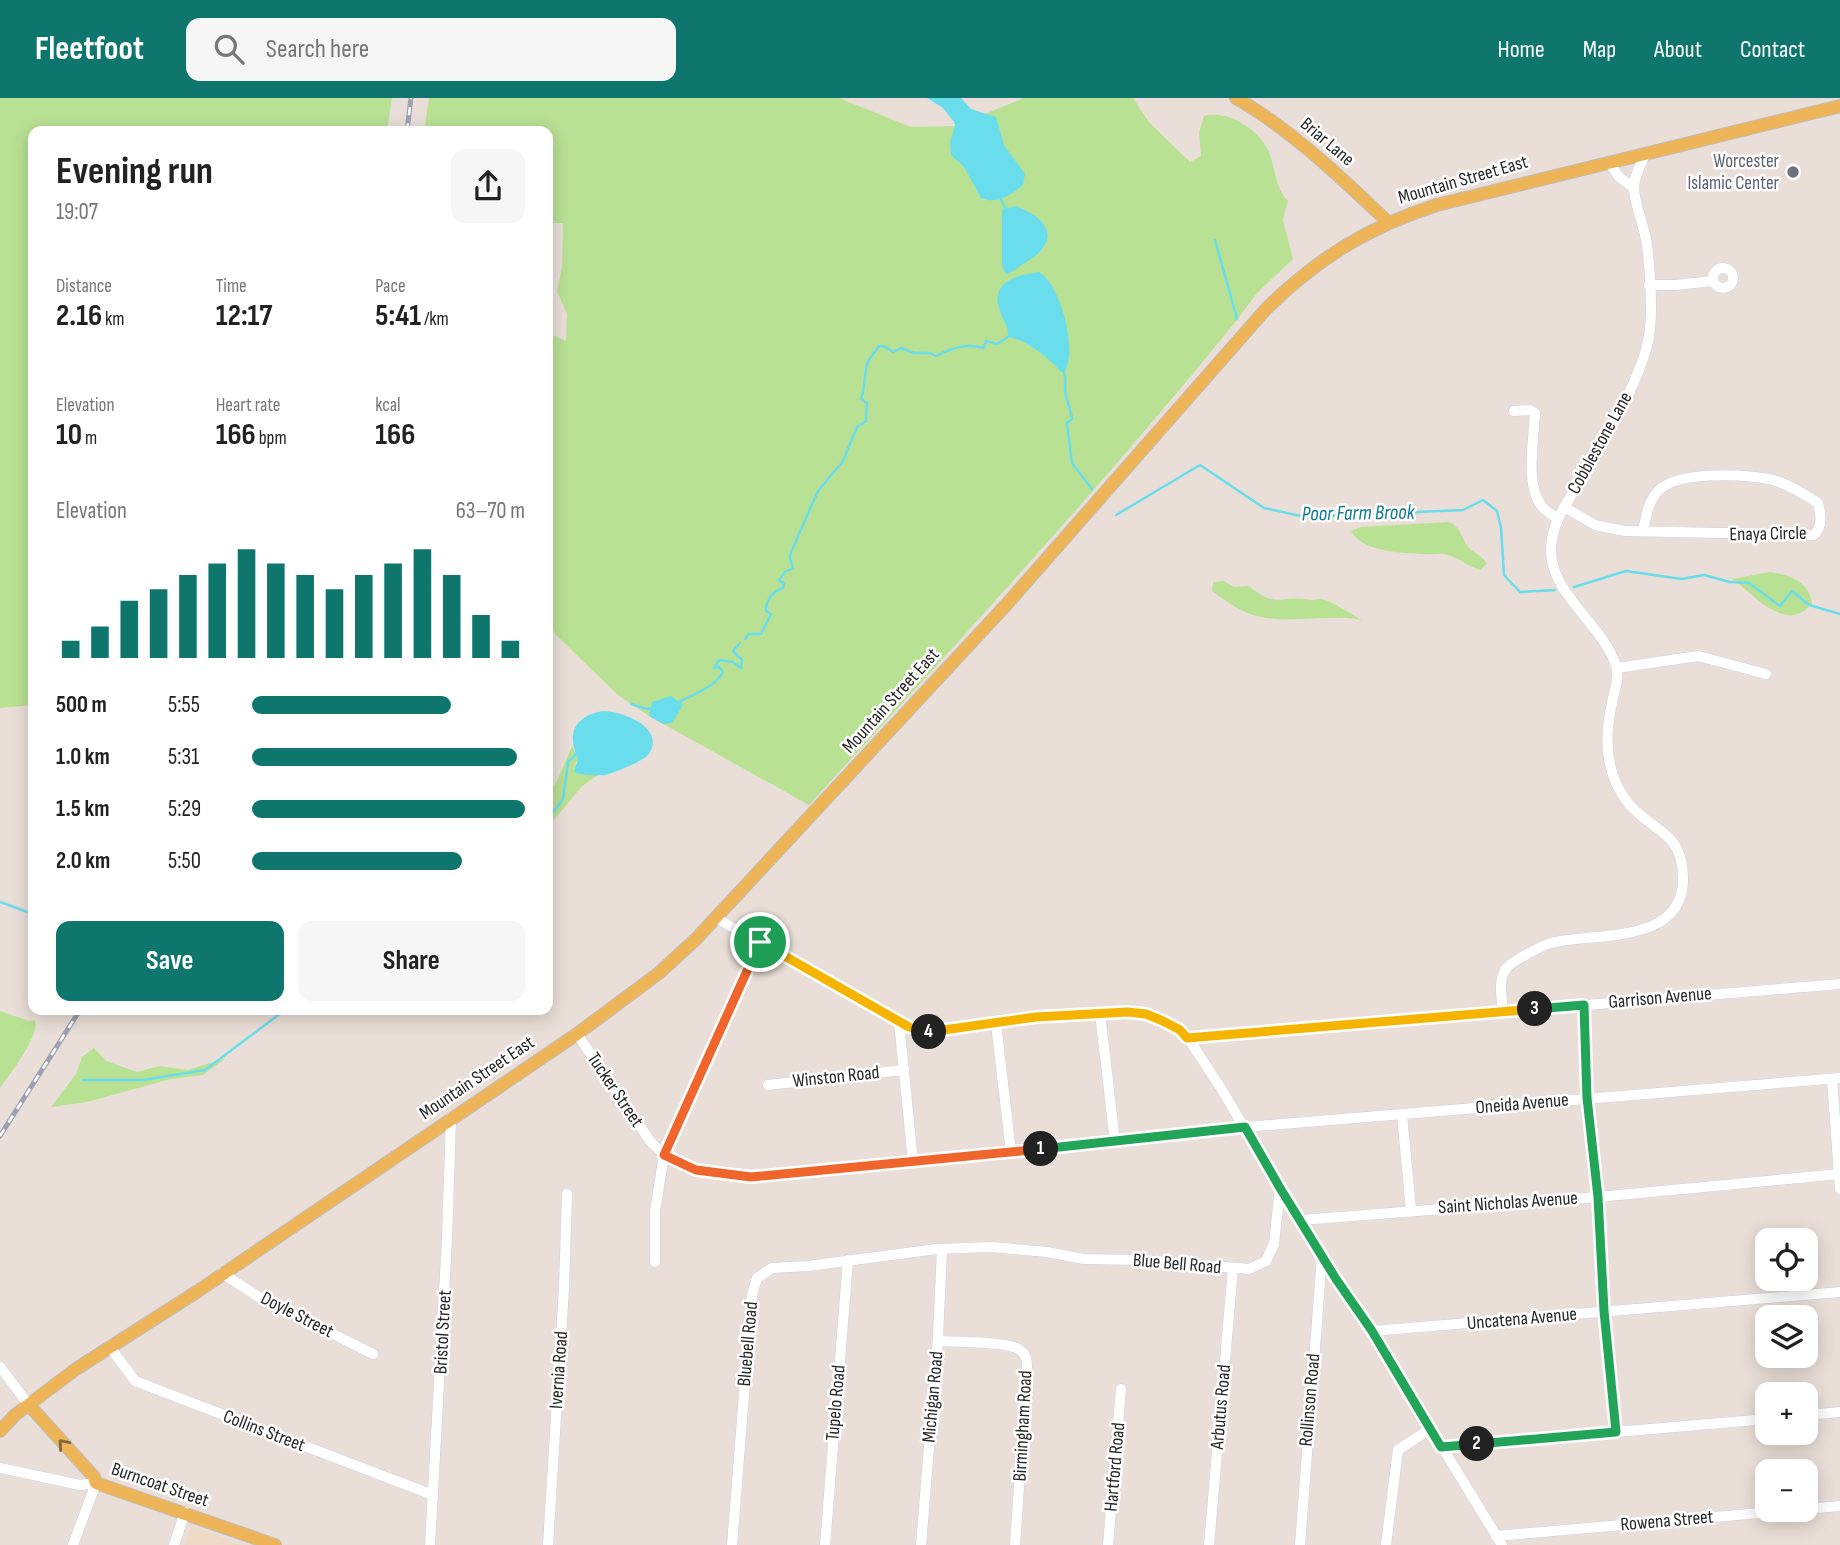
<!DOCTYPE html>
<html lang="en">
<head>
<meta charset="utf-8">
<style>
	body { margin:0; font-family:"Sofia Sans Condensed",sans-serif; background:#f6f6f6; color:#222; height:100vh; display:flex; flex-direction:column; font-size:26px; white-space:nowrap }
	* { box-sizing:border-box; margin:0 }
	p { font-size:23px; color:#767676 }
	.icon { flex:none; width:38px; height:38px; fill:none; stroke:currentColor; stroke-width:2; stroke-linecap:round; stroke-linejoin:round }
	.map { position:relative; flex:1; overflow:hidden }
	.panel { position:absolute; left:28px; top:28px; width:525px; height:889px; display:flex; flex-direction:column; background:#fff; border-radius:14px; box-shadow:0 4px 18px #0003 }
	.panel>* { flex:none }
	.tools { position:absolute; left:1755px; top:1130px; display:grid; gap:14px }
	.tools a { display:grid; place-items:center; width:63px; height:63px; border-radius:14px; background:#fff; box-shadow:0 4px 18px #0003; font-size:35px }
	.pin { position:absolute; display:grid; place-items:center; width:60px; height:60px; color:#fff; margin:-30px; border:4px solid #fff; border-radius:50%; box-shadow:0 2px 7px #0007 }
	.km { position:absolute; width:35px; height:35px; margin:-18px; border-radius:50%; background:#222; color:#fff; font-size:19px; line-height:35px; text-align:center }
	.round { display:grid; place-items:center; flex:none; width:74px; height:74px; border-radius:14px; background:#f6f6f6 }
	.summary { display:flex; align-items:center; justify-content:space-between; height:119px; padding:0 28px }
	h1 { font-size:38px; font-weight:700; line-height:52px }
	.stats { display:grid; grid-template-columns:repeat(3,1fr); gap:10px; height:119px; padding:7px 28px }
	.stats div { display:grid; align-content:center }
	.stats b { font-size:30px; font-weight:700 }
	.stats small { font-size:19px; font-weight:400 }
	.stats p { font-size:19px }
	.chart { height:196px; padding:14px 28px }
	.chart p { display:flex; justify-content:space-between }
	.chart svg { width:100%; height:126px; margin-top:7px; stroke:#0f766e; stroke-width:6 }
	.cta { display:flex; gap:14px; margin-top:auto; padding:14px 28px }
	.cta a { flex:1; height:80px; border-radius:14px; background:#0f766e; color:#fff; font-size:28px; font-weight:700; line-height:80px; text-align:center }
	.cta a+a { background:#f6f6f6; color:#222 }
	ul { padding:0 28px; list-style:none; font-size:23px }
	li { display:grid; grid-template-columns:112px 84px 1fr; align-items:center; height:52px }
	li i { height:18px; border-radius:9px; background:#0f766e }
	header { display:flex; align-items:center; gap:42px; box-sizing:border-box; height:98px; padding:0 35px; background:#0f766e; color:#fff }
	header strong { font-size:33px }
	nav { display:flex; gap:38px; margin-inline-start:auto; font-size:24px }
	.search { width:490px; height:63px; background:#f6f6f6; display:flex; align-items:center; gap:18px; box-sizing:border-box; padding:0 24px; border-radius:14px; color:#767676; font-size:26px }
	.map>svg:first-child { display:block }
	.education { fill:#ecdac6 }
	.green { fill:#b9e194 }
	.water { fill:#6addec }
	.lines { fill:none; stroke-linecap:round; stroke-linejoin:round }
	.stream { stroke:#6addec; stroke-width:2.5 }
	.minor-casing { stroke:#cdd3e0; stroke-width:11 }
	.major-casing { stroke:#bebebe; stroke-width:14 }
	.minor { stroke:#fff; stroke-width:10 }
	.major { stroke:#eeb558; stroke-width:12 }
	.rail-casing { stroke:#9ba1b1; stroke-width:5 }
	.rail { stroke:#fff; stroke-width:2.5; stroke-dasharray:8; stroke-linecap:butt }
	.oneway { stroke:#81673d }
	.split-1-casing { stroke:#fff; stroke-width:14 }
	.split-2-casing { stroke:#fff; stroke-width:14 }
	.split-3-casing { stroke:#fff; stroke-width:14 }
	.split-4-casing { stroke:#fff; stroke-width:14 }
	.split-5-casing { stroke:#fff; stroke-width:14 }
	.split-1 { stroke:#f0652b; stroke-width:9 }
	.split-2 { stroke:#22a559; stroke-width:9 }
	.split-3 { stroke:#22a559; stroke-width:9 }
	.split-4 { stroke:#f5b400; stroke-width:9 }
	.split-5 { stroke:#f5b400; stroke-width:9 }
	.worship-dot { fill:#6b7280; stroke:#fff; stroke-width:2.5 }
	.labels { text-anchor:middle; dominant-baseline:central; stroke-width:5; stroke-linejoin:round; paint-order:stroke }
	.street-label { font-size:19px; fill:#272727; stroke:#fff }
	.worship-label { font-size:19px; fill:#5b616d; stroke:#fff; text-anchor:end }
	.water-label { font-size:21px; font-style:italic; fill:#0e7993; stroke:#fff }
</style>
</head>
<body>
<header>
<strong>Fleetfoot</strong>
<div class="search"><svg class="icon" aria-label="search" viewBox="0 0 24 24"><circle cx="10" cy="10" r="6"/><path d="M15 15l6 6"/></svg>Search here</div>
<nav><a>Home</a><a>Map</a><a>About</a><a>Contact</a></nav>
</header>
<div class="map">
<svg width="1840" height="1447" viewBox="0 0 1840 1447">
	<rect width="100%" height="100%" fill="#eadfd8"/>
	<path class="education" d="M 191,1428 L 241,1447 L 185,1447 Z"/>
	<g class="green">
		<path d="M 0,0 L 392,0 L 387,33 L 33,33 L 33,607 L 0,610 Z"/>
		<path d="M 429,0 L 839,0 L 911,29 L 955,28 L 1024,0 L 1133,0 L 1149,24 L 1190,64 L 1201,58 L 1199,35 L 1204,18 C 1228,12 1257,30 1268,52 C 1276,70 1274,88 1288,103 L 1283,122 L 1293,161 L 1257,195 L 1237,222 C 1101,390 954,548 809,707 L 649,618 L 618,597 L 555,536 L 548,519 L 548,235 L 566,243 L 567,216 L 557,193 L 562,169 L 563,125 L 548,125 L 548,33 L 424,33 Z"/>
		<path d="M 1449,424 C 1460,429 1461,437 1466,446 C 1471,455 1482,456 1487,466 L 1480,472 C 1468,469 1457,458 1445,456 C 1438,455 1430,457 1423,456 C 1402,455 1362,454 1351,433 L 1361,429 Z"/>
		<path d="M 1770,474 C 1789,477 1809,483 1812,505 C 1787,538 1753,495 1732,481 Z"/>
		<path d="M 1224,483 L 1234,489 L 1249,488 C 1278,512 1279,496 1311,502 C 1314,502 1318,500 1322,501 C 1335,504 1350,516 1362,522 C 1326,515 1285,528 1250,516 C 1237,511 1223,501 1212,493 L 1213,484 Z"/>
		<path d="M 572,648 L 578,661 L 575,666 L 582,675 L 598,677 L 582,688 L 548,729 L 548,696 L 556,685 Z"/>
		<path d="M 0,913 L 29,923 L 35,922 C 40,938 10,976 0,990 Z"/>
		<path d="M 94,950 L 106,963 L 137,974 L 159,968 L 188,972 L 226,960 L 203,977 L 171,981 L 87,1004 L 51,1009 L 76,976 L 82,959 Z"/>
	</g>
	<g class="water">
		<path d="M 927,0 L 961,0 L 971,11 L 996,19 L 1004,47 L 1025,76 L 1023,87 C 1011,97 997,107 981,100 L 964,69 L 951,57 L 950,44 L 955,28 L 954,24 L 943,10 Z"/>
		<path d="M 1016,108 C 1052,122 1060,144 1025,165 C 1017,169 1015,174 1006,176 L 1002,168 L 1002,115 L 1003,111 Z"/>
		<path d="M 1039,174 C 1060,185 1079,254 1064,274 L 1061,274 C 1052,262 1022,239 1008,239 C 1009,229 1003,222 1000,213 C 989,184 1016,177 1039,174 Z"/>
		<path d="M 671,598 L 683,607 L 672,625 L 663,626 L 649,618 L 652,604 Z"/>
		<path d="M 603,613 C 622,613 666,629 649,656 C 644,663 614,675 605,677 C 597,678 580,677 574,674 L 578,661 C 566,635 575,618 603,613 Z"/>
	</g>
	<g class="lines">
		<g class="stream">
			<path d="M 1000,100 L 1007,113"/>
			<path d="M 1215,142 L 1237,221"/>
			<path d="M 1064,273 C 1066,281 1065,284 1065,291 C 1065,299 1071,312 1072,321 L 1067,325 L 1072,365 L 1092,391"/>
			<path d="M 1116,417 L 1200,367 L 1264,410 L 1305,419 L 1463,412 L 1483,402 L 1497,413 L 1501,430 L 1504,477 L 1520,494 L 1555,492"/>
			<path d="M 1574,489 L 1626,473 L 1682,481 L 1704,477 L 1730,484 L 1749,485 L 1780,508 L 1792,493 L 1809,507 L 1840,516"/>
			<path d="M 745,541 L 749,536 L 761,536 L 771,516 L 766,513 C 766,502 773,493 783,490 L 784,486 L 779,482 L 785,474 L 793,470 L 790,460 L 791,454 L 818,393 L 843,363 L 857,329 L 866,323 L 867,305 L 861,301 C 866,289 863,276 868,264 C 870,259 876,253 879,248 L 886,249 L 893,254 L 901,250 L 914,255 L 930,255 L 936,258 C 952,250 967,245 984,250 L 986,243 L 997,246 L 1008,239"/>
			<path d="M 679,604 C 694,596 714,590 723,574 L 719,569 L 714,570 L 719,562 L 733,564 L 741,570 L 742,562 L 733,553 L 740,545"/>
			<path d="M 631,606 L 647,611 L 651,610"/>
			<path d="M 548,721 L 563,701 L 568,664 L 576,656"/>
			<path d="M 0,804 L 33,816"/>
			<path d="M 83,982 L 143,982 L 205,972 L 285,912"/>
		</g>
		<defs>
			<g id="minor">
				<path d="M 1609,64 L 1619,79 L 1634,90"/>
				<circle cx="1723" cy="180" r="10"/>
				<path d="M 1649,187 L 1675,187 L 1713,183"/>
				<path d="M 1514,313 L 1530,312 L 1535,315 C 1534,341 1525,386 1541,407 C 1545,413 1552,417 1558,421"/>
				<path d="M 1564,409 L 1595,427 L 1625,433 L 1814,437 C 1823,428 1821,416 1818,405 C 1804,396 1785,384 1769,381 C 1742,376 1676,373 1658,393 C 1648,403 1646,420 1643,433"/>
				<path d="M 1617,570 L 1698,558 L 1766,576"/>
				<path d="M 716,820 L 909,930 L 926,934 L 1036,919 L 1110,914 L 1146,916 L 1180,932 L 1192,946 L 1222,992 L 1280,1090 L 1337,1181 L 1371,1233 L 1502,1447"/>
				<path d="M 1584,907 L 1587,1000 L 1598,1099 L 1604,1214 L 1616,1334"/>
				<path d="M 1503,914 C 1502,901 1498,884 1505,872 C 1509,866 1520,860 1527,856 C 1534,853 1543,847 1551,845 C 1593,834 1685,848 1683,779 C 1682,733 1654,735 1629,706 C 1605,677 1604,640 1612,605 C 1614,593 1620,580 1616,568 C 1604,528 1552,497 1551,454 C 1550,423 1572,398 1587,373 C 1607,337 1643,277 1649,238 C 1653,214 1650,171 1647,147 C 1645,130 1634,105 1634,90 C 1634,79 1641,65 1646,55"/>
				<path d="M 1100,915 L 1115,1044"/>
				<path d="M 899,924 L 913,1064"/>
				<path d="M 996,926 L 1011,1054"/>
				<path d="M 577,936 L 650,1043 C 677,1073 713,1075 751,1078 L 1245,1029 L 1840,980"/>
				<path d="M 1187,940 L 1840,886"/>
				<path d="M 1832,981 L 1840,1091"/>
				<path d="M 768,987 L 904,972"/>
				<path d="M 1402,1017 L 1411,1112"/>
				<path d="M 1301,1122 L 1598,1099 L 1840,1076"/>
				<path d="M 655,1164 L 655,1113 L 664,1057 L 760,844"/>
				<path d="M 222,1175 L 257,1198 L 373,1256"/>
				<path d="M 1372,1233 L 1840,1194"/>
				<path d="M 938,1243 C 955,1244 1008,1243 1020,1252 C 1027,1256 1027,1264 1027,1272 L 1015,1447"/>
				<path d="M 110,1249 L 135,1283 L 433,1397"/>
				<path d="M 0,1269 L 29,1307"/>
				<path d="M 1806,1317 L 1840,1314"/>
				<path d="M 1441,1349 L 1768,1321"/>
				<path d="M 0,1370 L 80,1387 L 96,1385 L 73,1447"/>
				<path d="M 1806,1411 L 1840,1408"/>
				<path d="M 1496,1438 L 1795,1412"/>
				<path d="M 174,1447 L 185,1414"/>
				<path d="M 430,1447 L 447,1141 L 451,1020"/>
				<path d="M 548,1447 L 564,1190 L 567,1096"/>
				<path d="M 732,1447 L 752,1197 L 757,1180 L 772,1170 L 808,1168 L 937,1151 L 992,1149 L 1047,1154 L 1084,1161 L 1139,1162 L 1249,1171 L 1266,1163 L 1274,1146 L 1280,1090"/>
				<path d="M 825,1447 L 848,1162"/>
				<path d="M 921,1447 L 938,1239 L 942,1151"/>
				<path d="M 1108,1447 L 1121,1291"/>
				<path d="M 1209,1447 L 1233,1170"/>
				<path d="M 1300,1447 L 1322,1158"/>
				<path d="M 1386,1447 L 1398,1352 L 1430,1331"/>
			</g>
			<g id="major">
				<path d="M 1236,0 C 1293,33 1340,79 1388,124"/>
				<path d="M 29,1307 L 94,1379 L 96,1385 L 275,1447"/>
				<path d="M 0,1333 L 15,1317 L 76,1271 L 198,1193 L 577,936 L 659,875 L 696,841 L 1006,507 L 1266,211 C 1318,160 1368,129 1437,107 L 1840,8"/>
			</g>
		</defs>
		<use href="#minor" class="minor-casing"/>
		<use href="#major" class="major-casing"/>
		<use href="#minor" class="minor"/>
		<use href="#major" class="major"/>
		<defs>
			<g id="rail">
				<path d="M 407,33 L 411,0"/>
				<path d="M 0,1038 L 80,912"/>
			</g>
		</defs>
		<use href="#rail" class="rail-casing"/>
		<use href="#rail" class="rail"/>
	</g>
	<defs><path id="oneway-chevron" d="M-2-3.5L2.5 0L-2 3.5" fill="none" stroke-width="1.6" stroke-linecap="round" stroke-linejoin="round" transform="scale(1.75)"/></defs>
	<use class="oneway" href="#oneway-chevron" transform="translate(63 1346) rotate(-131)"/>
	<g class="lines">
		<defs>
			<path id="split-1" d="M 760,844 L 664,1057 L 696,1072 L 751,1079 L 1041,1051"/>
			<path id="split-2" d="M 1041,1051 L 1245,1029 L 1280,1090 L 1336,1181 L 1372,1233 L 1441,1349 L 1477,1346"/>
			<path id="split-3" d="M 1477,1346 L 1616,1334 L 1604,1213 L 1598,1099 L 1587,1000 L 1584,907 L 1535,911"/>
			<path id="split-4" d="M 929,934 L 1036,919 L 1128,914 L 1146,916 L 1163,923 L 1180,932 L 1187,940 L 1535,911"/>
			<path id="split-5" d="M 760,844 L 909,929 L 929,934"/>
		</defs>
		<use href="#split-1" class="split-1-casing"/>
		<use href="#split-2" class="split-2-casing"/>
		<use href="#split-3" class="split-3-casing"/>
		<use href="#split-4" class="split-4-casing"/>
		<use href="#split-5" class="split-5-casing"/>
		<use href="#split-1" class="split-1"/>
		<use href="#split-2" class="split-2"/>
		<use href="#split-3" class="split-3"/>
		<use href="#split-4" class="split-4"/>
		<use href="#split-5" class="split-5"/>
	</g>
	<circle class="worship-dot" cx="1793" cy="74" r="7"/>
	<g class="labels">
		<g class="street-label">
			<text transform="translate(1327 44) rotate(40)">Briar Lane</text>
			<text transform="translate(1463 82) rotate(-16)">Mountain Street East</text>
			<text transform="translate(1600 345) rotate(-61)">Cobblestone Lane</text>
			<text transform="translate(1768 436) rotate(-1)">Enaya Circle</text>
			<text transform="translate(891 603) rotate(-48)">Mountain Street East</text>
			<text transform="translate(1660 900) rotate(-5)">Garrison Avenue</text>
			<text transform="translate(836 979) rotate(-6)">Winston Road</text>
			<text transform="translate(477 980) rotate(-34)">Mountain Street East</text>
			<text transform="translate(615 992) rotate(56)">Tucker Street</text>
			<text transform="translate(1522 1006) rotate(-5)">Oneida Avenue</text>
			<text transform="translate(1508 1105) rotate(-4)">Saint Nicholas Avenue</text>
			<text transform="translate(1177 1166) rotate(5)">Blue Bell Road</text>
			<text transform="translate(297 1217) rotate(27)">Doyle Street</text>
			<text transform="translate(1522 1221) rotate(-5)">Uncatena Avenue</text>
			<text transform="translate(443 1234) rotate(-87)">Bristol Street</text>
			<text transform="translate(748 1246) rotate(-85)">Bluebell Road</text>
			<text transform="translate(559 1272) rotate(-86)">Ivernia Road</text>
			<text transform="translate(933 1299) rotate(-85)">Michigan Road</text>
			<text transform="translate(1310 1302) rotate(-85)">Rollinson Road</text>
			<text transform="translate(836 1305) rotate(-85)">Tupelo Road</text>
			<text transform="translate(1221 1309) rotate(-85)">Arbutus Road</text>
			<text transform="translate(1023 1328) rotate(-87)">Birmingham Road</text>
			<text transform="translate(264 1333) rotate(21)">Collins Street</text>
			<text transform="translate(1115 1369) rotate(-85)">Hartford Road</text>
			<text transform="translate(160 1387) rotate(19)">Burncoat Street</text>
			<text transform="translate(1667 1423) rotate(-5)">Rowena Street</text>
		</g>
		<g class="worship-label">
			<text x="1779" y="63">Worcester<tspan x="1779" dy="22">Islamic Center</tspan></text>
		</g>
		<g class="water-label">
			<text transform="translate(1358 415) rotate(-1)">Poor Farm Brook</text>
		</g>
	</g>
</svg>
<div class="tools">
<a><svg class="icon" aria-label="locate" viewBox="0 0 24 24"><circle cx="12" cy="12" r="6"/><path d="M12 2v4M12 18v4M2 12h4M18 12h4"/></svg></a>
<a><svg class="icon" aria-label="layers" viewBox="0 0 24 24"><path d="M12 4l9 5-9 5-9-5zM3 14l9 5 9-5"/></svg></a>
<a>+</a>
<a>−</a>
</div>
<div class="pin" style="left:760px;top:844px;background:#1e9e55"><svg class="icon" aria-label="arrive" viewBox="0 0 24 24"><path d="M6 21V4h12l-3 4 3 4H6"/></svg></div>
<b class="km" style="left:1041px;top:1051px">1</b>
<b class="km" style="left:1477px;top:1346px">2</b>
<b class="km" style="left:1535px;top:911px">3</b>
<b class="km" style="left:929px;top:934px">4</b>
<section class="panel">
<div class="summary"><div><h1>Evening run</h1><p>19:07</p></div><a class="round"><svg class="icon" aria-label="share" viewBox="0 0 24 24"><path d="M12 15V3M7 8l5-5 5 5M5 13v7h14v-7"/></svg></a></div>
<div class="stats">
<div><p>Distance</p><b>2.16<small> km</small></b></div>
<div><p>Time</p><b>12:17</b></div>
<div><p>Pace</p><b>5:41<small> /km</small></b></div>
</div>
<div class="stats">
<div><p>Elevation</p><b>10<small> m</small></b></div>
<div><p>Heart rate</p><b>166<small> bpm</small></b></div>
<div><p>kcal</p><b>166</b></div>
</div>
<div class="chart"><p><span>Elevation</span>63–70 m</p>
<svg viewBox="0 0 160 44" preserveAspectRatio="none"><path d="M5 44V38M15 44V33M25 44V24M35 44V20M45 44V15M55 44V11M65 44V6M75 44V11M85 44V15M95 44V20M105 44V15M115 44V11M125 44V6M135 44V15M145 44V29M155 44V38"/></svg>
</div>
<ul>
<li><b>500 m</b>5:55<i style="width:73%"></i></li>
<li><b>1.0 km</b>5:31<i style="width:97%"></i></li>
<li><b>1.5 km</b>5:29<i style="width:100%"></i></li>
<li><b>2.0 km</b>5:50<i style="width:77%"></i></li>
</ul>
<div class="cta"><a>Save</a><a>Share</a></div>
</section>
</div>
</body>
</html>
